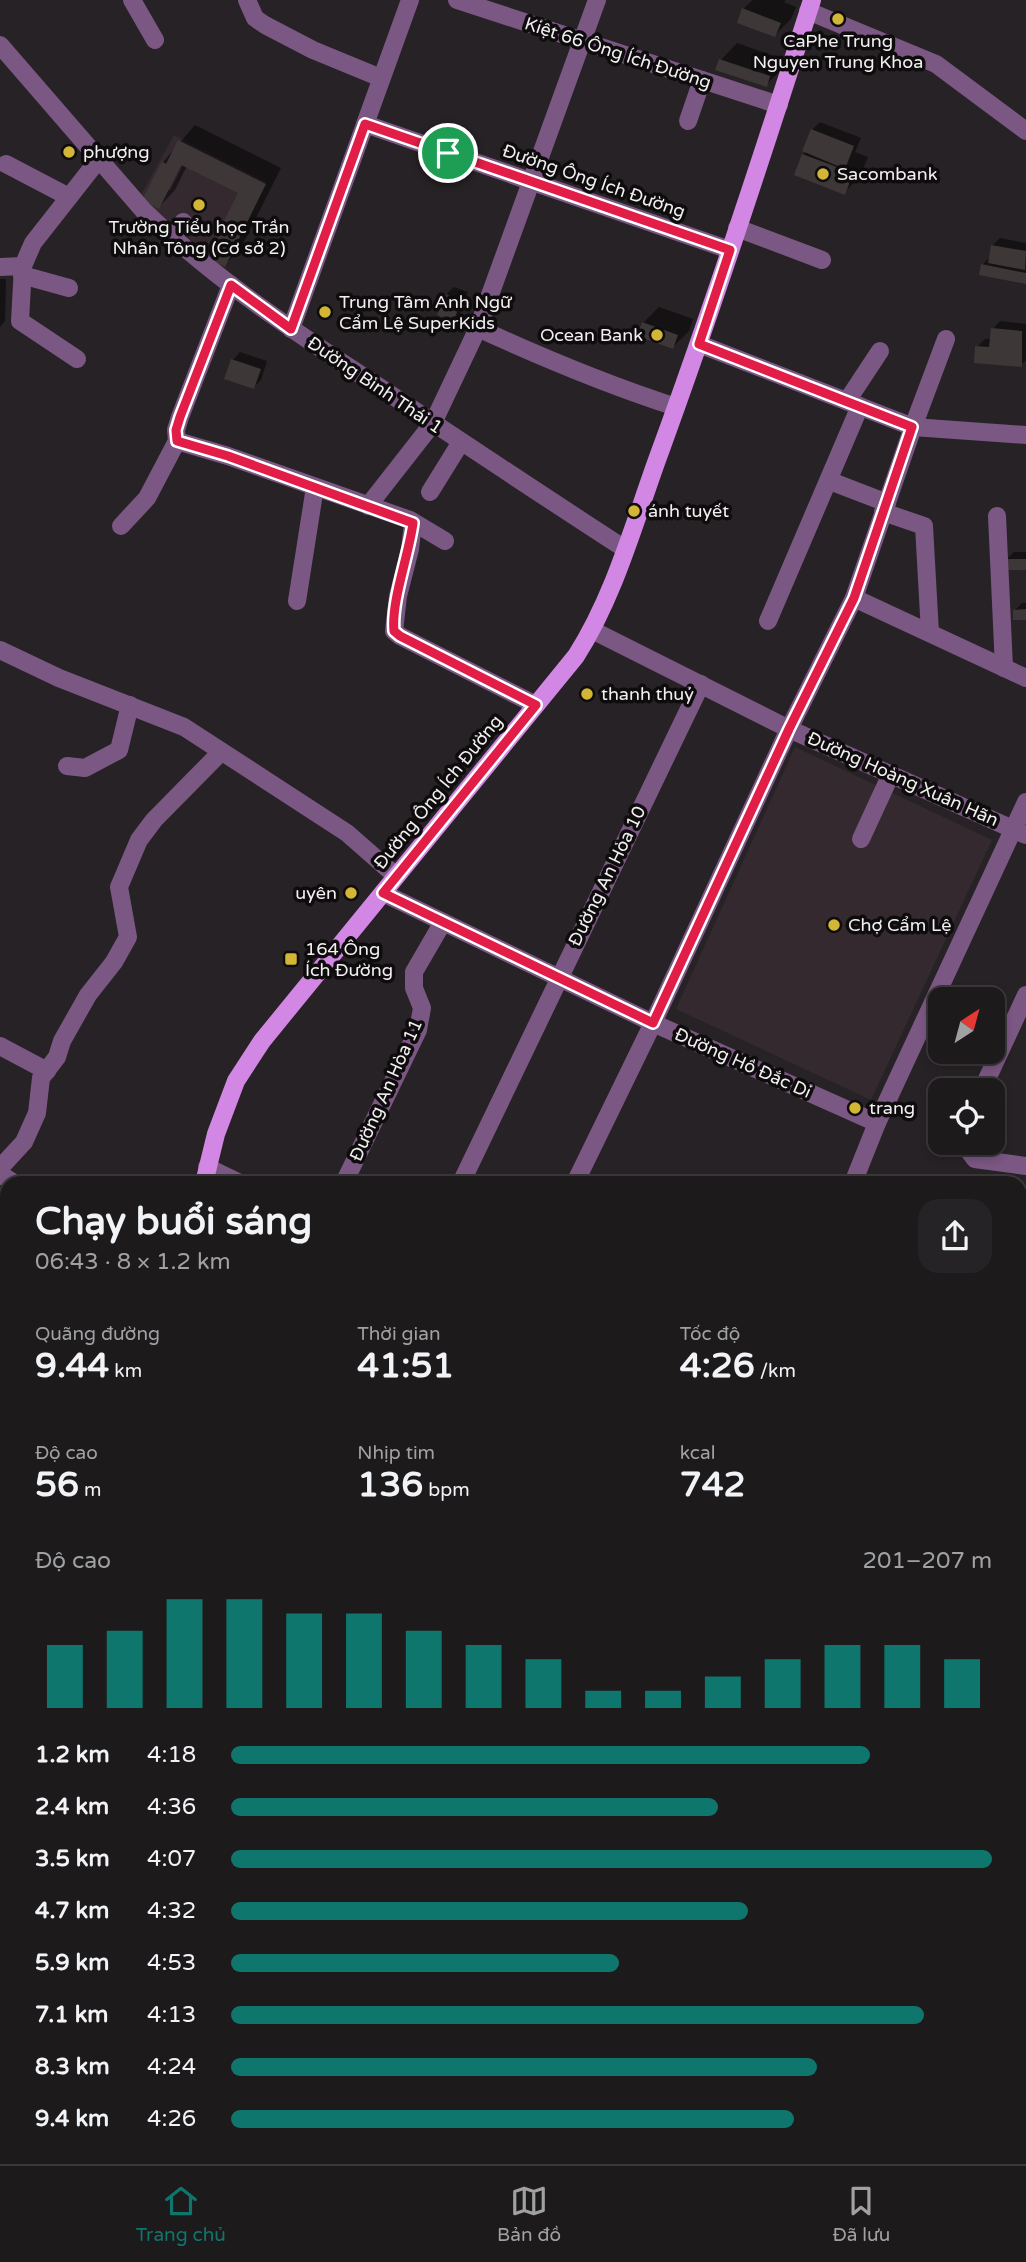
<!DOCTYPE html>
<html lang="vi">
<head>
<meta charset="utf-8">
<style>
	body { margin:0; font-family:"Varela Round",sans-serif; background:#252325; color:#f1f3f6; height:100vh; display:flex; flex-direction:column; font-size:26px; white-space:nowrap }
	* { box-sizing:border-box; margin:0 }
	p { font-size:23px; color:#a0a1a3 }
	.icon { flex:none; width:38px; height:38px; fill:none; stroke:currentColor; stroke-width:2; stroke-linecap:round; stroke-linejoin:round }
	.map { position:relative; flex:1; overflow:hidden }
	.sheet { position:absolute; left:0px; top:1176px; width:1027px; height:989px; display:flex; flex-direction:column; background:#1d1a1c; border-radius:21px 21px 0 0; box-shadow:0 4px 10px #0003,0 0 0 2px #3b383b }
	.sheet>* { flex:none }
	.needle { width:46px; rotate:36deg }
	.fabs { position:absolute; left:928px; top:987px; display:grid; gap:14px }
	.fabs a { display:grid; place-items:center; width:77px; height:77px; border-radius:14px; background:#1d1a1c; box-shadow:0 4px 10px #0003,0 0 0 2px #3b383b; font-size:35px }
	.pin { position:absolute; display:grid; place-items:center; width:60px; height:60px; color:#fff; margin:-30px; border:4px solid #fff; border-radius:50%; box-shadow:0 2px 7px #0007 }
	.round { display:grid; place-items:center; flex:none; width:74px; height:74px; border-radius:21px; background:#252325 }
	.head { display:flex; align-items:center; justify-content:space-between; height:119px; padding:0 35px }
	h1 { font-size:38px; font-weight:700; line-height:52px }
	.figures { display:grid; grid-template-columns:repeat(3,1fr); gap:10px; height:119px; padding:7px 35px }
	.figures div { display:grid; align-content:center }
	.figures b { font-size:35px; font-weight:700 }
	.figures small { font-size:19px; font-weight:400 }
	.figures p { font-size:19px }
	.chart { height:196px; padding:14px 35px }
	.chart p { display:flex; justify-content:space-between }
	.chart svg { width:100%; height:126px; margin-top:7px; stroke:#0f766e; stroke-width:6 }
	ul { padding:0 35px; list-style:none; font-size:23px }
	li { display:grid; grid-template-columns:112px 84px 1fr; align-items:center; height:52px }
	li i { height:18px; border-radius:9px; background:#0f766e }
	.tabs { display:flex; justify-content:space-around; align-items:center; height:98px; border-top:2px solid #3b383b; background:#1d1a1c; font-size:19px; color:#a0a1a3 }
	.tabs a { display:grid; justify-items:center; gap:4px }
	.tabs .on { color:#0f766e }
	.map>svg:first-child { display:block }
	.built { fill:#34292f }
	.water { fill:#0e0122 }
	.shadow { fill:#0007; fill-rule:evenodd }
	.building { fill:#3e3738 }
	.lines { fill:none; stroke-linecap:round; stroke-linejoin:round }
	.path { stroke:#757073; stroke-width:2.5; stroke-dasharray:5 5; stroke-linecap:butt }
	.minor { stroke:#7b5783; stroke-width:18 }
	.major { stroke:#d387e4; stroke-width:18 }
	.route-casing { stroke:#fff; stroke-width:14 }
	.route { stroke:#e11d48; stroke-width:9 }
	.poi-dot { fill:#d3b635; stroke:#0e0c0d; stroke-width:2.5 }
	.labels { text-anchor:middle; dominant-baseline:central; stroke-width:7; stroke-linejoin:round; paint-order:stroke }
	.poi-label { font-size:18px; fill:#f2eff1; stroke:#0e0c0d; text-anchor:start }
	.street-label { font-size:18px; fill:#f2eff1; stroke:#0e0c0d }
</style>
</head>
<body>
<div class="map">
<svg width="1026" height="2164" viewBox="0 0 1026 2164">
	<rect width="100%" height="100%" fill="#272225"/>
	<g class="built">
		<path d="M 174,135 L 267,182 L 225,267 L 205,259 L 138,200 Z"/>
		<path d="M 795,747 L 992,840 L 871,1100 L 676,1009 Z"/>
	</g>
	<g class="water">
		<path d="M 0,1444 L 7,1444 L 7,1576 L 0,1575 Z"/>
		<path d="M 1026,1687 L 1026,2164 L 0,2164 L 0,1903 L 7,1902 L 7,2158 L 1020,2158 L 1020,1688 Z"/>
	</g>
	<g class="shadow">
		<path d="M 753,0 L 786,0 L 784,2 L 796,7 L 791,19 L 775,35 L 743,9 Z"/>
		<path d="M 737,43 L 785,60 L 782,69 L 766,85 L 721,60 Z"/>
		<path d="M 820,122 L 861,138 L 855,152 L 868,157 L 860,176 L 844,193 L 803,155 L 807,151 L 812,130 Z"/>
		<path d="M 195,125 L 281,168 L 241,248 L 225,265 L 240,192 L 187,166 L 175,190 L 159,207 L 163,162 ZM 183,156 L 186,158 L 170,190 L 166,190 Z"/>
		<path d="M 1000,238 L 1026,243 L 1026,282 L 982,265 L 990,257 L 992,246 Z"/>
		<path d="M 0,279 L 6,279 L 5,321 L 0,327 Z"/>
		<path d="M 454,287 L 468,292 L 461,312 L 453,320 L 446,295 Z"/>
		<path d="M 659,307 L 693,319 L 689,331 L 673,347 L 643,323 Z"/>
		<path d="M 1000,321 L 1026,324 L 1026,360 L 1021,365 L 977,347 L 985,339 L 992,339 L 993,329 Z"/>
		<path d="M 240,352 L 267,361 L 261,380 L 254,387 L 233,360 Z"/>
		<path d="M 1014,552 L 1026,552 L 1026,569 L 1006,560 Z"/>
		<path d="M 1022,603 L 1026,603 L 1026,618 L 1015,610 Z"/>
		<path d="M 7,1210 L 7,1305 L 0,1304 L 0,1217 Z"/>
	</g>
	<g class="building">
		<path d="M 742,8 L 781,23 L 775,37 L 737,23 Z"/>
		<path d="M 719,59 L 770,76 L 767,87 L 715,70 Z"/>
		<path d="M 811,129 L 854,146 L 845,169 L 802,151 Z"/>
		<path d="M 178,140 L 266,184 L 225,267 L 206,257 L 238,193 L 181,165 L 159,209 L 142,200 L 162,161 L 166,164 Z"/>
		<path d="M 802,154 L 853,173 L 845,195 L 794,175 Z"/>
		<path d="M 991,245 L 1026,251 L 1025,270 L 988,263 Z"/>
		<path d="M 981,264 L 1026,273 L 1026,284 L 979,275 Z"/>
		<path d="M 445,294 L 462,300 L 453,322 L 437,315 Z"/>
		<path d="M 642,322 L 678,335 L 673,349 L 637,336 Z"/>
		<path d="M 991,328 L 1022,331 L 1022,367 L 974,363 L 975,346 L 989,347 Z"/>
		<path d="M 231,359 L 261,369 L 254,389 L 224,379 Z"/>
		<rect x="1004" y="559" width="22" height="11"/>
		<path d="M 1026,609 L 1026,620 L 1013,620 L 1013,610 Z"/>
		<path d="M 0,1217 L 7,1218 L 7,1307 L 0,1305 Z"/>
	</g>
	<g class="lines">
		<path class="path" d="M 0,1694 L 7,1694"/>
		<g class="minor">
			<path d="M 132,0 L 155,40"/>
			<path d="M 247,0 L 255,18 L 265,25 L 313,50 L 381,78"/>
			<path d="M 457,0 L 779,105"/>
			<path d="M 808,11 L 936,64 L 1026,131"/>
			<path d="M 0,45 L 143,210 C 215,280 298,334 381,388 C 462,442 543,496 625,549"/>
			<path d="M 688,121 L 702,80"/>
			<path d="M 365,124 L 730,250"/>
			<path d="M 6,164 L 69,197"/>
			<path d="M 737,228 L 822,260"/>
			<path d="M 173,238 L 183,222"/>
			<path d="M 23,266 L 20,321 L 77,359"/>
			<path d="M 0,267 L 23,266 L 33,243 L 99,159"/>
			<path d="M 22,275 L 69,288"/>
			<path d="M 478,328 C 543,358 608,385 676,407"/>
			<path d="M 291,329 L 410,0"/>
			<path d="M 699,344 L 913,427 L 1026,435"/>
			<path d="M 847,401 L 880,351"/>
			<path d="M 177,441 L 228,456 L 410,520 L 445,541"/>
			<path d="M 177,441 L 176,430 L 180,417 L 231,285"/>
			<path d="M 830,481 L 887,503"/>
			<path d="M 430,492 L 461,442"/>
			<path d="M 368,506 L 433,423 L 478,328 L 597,0"/>
			<path d="M 883,512 L 924,526 L 930,633"/>
			<path d="M 997,516 L 1004,668"/>
			<path d="M 413,523 L 410,549 L 398,596 L 394,631 L 400,636 L 536,705"/>
			<path d="M 121,526 L 147,498 L 177,441"/>
			<path d="M 854,598 L 1026,678"/>
			<path d="M 297,601 L 315,487"/>
			<path d="M 768,621 L 860,406"/>
			<path d="M 592,630 L 789,729 L 1026,835"/>
			<path d="M 0,650 L 59,678 L 184,727 L 347,833 L 396,876"/>
			<path d="M 67,766 L 85,768 L 119,750 L 130,705"/>
			<path d="M 861,839 L 891,774"/>
			<path d="M 383,893 L 653,1023 L 877,1123"/>
			<path d="M 0,1046 L 47,1071"/>
			<path d="M 982,1090 L 1026,995"/>
			<path d="M 963,1143 L 975,1159 L 1026,1166"/>
			<path d="M 207,1167 L 240,1183"/>
			<path d="M 0,1168 L 24,1142 L 37,1113 L 41,1078 L 57,1057 L 62,1041 L 88,995 L 114,962 L 128,937 L 119,887 L 139,840 L 154,820 L 221,752"/>
			<path d="M 0,1174 L 14,1183"/>
			<path d="M 344,1183 L 418,1030 L 422,1008 L 414,988 L 414,972 L 443,922"/>
			<path d="M 461,1183 L 701,684"/>
			<path d="M 575,1183 L 653,1023 L 789,729 L 854,598 L 913,427 L 946,339"/>
			<path d="M 853,1183 L 877,1123 L 1026,802"/>
			<path d="M 1020,1231 L 1026,1229"/>
			<path d="M 0,1372 L 7,1373"/>
			<path d="M 1020,1374 L 1026,1370"/>
			<path d="M 1020,1516 L 1026,1514"/>
			<path d="M 1020,1560 L 1026,1573"/>
		</g>
		<g class="major">
			<path d="M 204,1183 L 216,1134 L 236,1081 L 262,1041 L 576,656 C 616,593 635,519 661,449 C 715,301 764,151 812,0"/>
			<path d="M 17,2164 L 18,2158"/>
		</g>
	</g>
	<g class="lines">
		<defs>
			<path id="route" d="M 365,124 L 730,250 L 699,344 L 912,427 L 854,598 L 789,729 L 653,1023 L 383,893 L 536,705 L 400,636 L 394,631 C 391,601 409,555 413,523 L 228,456 L 177,441 L 176,430 L 180,417 L 231,285 L 291,329 Z"/>
		</defs>
		<use href="#route" class="route-casing"/>
		<use href="#route" class="route"/>
	</g>
	<g class="poi-dot">
		<circle cx="838" cy="19" r="7"/>
		<circle cx="69" cy="152" r="7"/>
		<circle cx="823" cy="174" r="7"/>
		<circle cx="199" cy="205" r="7"/>
		<circle cx="325" cy="312" r="7"/>
		<circle cx="657" cy="335" r="7"/>
		<circle cx="634" cy="511" r="7"/>
		<circle cx="587" cy="694" r="7"/>
		<circle cx="351" cy="893" r="7"/>
		<circle cx="834" cy="925" r="7"/>
		<rect x="284" y="952" width="14" height="14" rx="3.5"/>
		<circle cx="855" cy="1108" r="7"/>
	</g>
	<g class="labels">
		<g class="poi-label">
			<text x="838" y="41" text-anchor="middle">CaPhe Trung<tspan x="838" dy="21">Nguyen Trung Khoa</tspan></text>
			<text x="83" y="152">phượng</text>
			<text x="837" y="174">Sacombank</text>
			<text x="199" y="227" text-anchor="middle">Trường Tiểu học Trần<tspan x="199" dy="21">Nhân Tông (Cơ sở 2)</tspan></text>
			<text x="339" y="302">Trung Tâm Anh Ngữ<tspan x="339" dy="21">Cẩm Lệ SuperKids</tspan></text>
			<text x="643" y="335" text-anchor="end">Ocean Bank</text>
			<text x="648" y="511">ánh tuyết</text>
			<text x="601" y="694">thanh thuý</text>
			<text x="337" y="893" text-anchor="end">uyên</text>
			<text x="848" y="925">Chợ Cẩm Lệ</text>
			<text x="305" y="949">164 Ông<tspan x="305" dy="21">Ích Đường</tspan></text>
			<text x="869" y="1108">trang</text>
		</g>
		<g class="street-label">
			<text transform="translate(618 53) rotate(18)">Kiệt 66 Ông Ích Đường</text>
			<text transform="translate(594 181) rotate(19)">Đường Ông Ích Đường</text>
			<text transform="translate(375 385) rotate(34)">Đường Bình Thái 1</text>
			<text transform="translate(903 779) rotate(24)">Đường Hoàng Xuân Hãn</text>
			<text transform="translate(438 792) rotate(-51)">Đường Ông Ích Đường</text>
			<text transform="translate(607 876) rotate(-64)">Đường An Hòa 10</text>
			<text transform="translate(743 1063) rotate(24)">Đường Hồ Đắc Di</text>
			<text transform="translate(386 1090) rotate(-66)">Đường An Hòa 11</text>
		</g>
	</g>
</svg>
<div class="fabs">
<a><svg class="needle" viewBox="-14 -14 28 28"><path d="M0-13l5 13h-10z" fill="#e53935"/><path d="M0 13l5-13h-10z" fill="#a0a1a3"/></svg></a>
<a><svg class="icon" aria-label="locate" viewBox="0 0 24 24"><circle cx="12" cy="12" r="6"/><path d="M12 2v4M12 18v4M2 12h4M18 12h4"/></svg></a>
</div>
<div class="pin" style="left:448px;top:153px;background:#1e9e55"><svg class="icon" aria-label="arrive" viewBox="0 0 24 24"><path d="M6 21V4h12l-3 4 3 4H6"/></svg></div>
<section class="sheet">
<div class="head"><div><h1>Chạy buổi sáng</h1><p>06:43 · 8 × 1.2 km</p></div><a class="round"><svg class="icon" aria-label="share" viewBox="0 0 24 24"><path d="M12 15V3M7 8l5-5 5 5M5 13v7h14v-7"/></svg></a></div>
<div class="figures">
<div><p>Quãng đường</p><b>9.44<small> km</small></b></div>
<div><p>Thời gian</p><b>41:51</b></div>
<div><p>Tốc độ</p><b>4:26<small> /km</small></b></div>
</div>
<div class="figures">
<div><p>Độ cao</p><b>56<small> m</small></b></div>
<div><p>Nhịp tim</p><b>136<small> bpm</small></b></div>
<div><p>kcal</p><b>742</b></div>
</div>
<div class="chart"><p><span>Độ cao</span>201–207 m</p>
<svg viewBox="0 0 160 44" preserveAspectRatio="none"><path d="M5 44V22M15 44V17M25 44V6M35 44V6M45 44V11M55 44V11M65 44V17M75 44V22M85 44V27M95 44V38M105 44V38M115 44V33M125 44V27M135 44V22M145 44V22M155 44V27"/></svg>
</div>
<ul>
<li><b>1.2 km</b>4:18<i style="width:84%"></i></li>
<li><b>2.4 km</b>4:36<i style="width:64%"></i></li>
<li><b>3.5 km</b>4:07<i style="width:100%"></i></li>
<li><b>4.7 km</b>4:32<i style="width:68%"></i></li>
<li><b>5.9 km</b>4:53<i style="width:51%"></i></li>
<li><b>7.1 km</b>4:13<i style="width:91%"></i></li>
<li><b>8.3 km</b>4:24<i style="width:77%"></i></li>
<li><b>9.4 km</b>4:26<i style="width:74%"></i></li>
</ul>
</section>
</div>
<nav class="tabs">
<a class="on"><svg class="icon" aria-label="home" viewBox="0 0 24 24"><path d="M3 11l9-7 9 7M6 9v11h12V9"/></svg>Trang chủ</a>
<a><svg class="icon" aria-label="map" viewBox="0 0 24 24"><path d="M3 6l6-2 6 2 6-2v14l-6 2-6-2-6 2zM9 4v14M15 6v14"/></svg>Bản đồ</a>
<a><svg class="icon" aria-label="saved" viewBox="0 0 24 24"><path d="M7 4h10v16l-5-4-5 4z"/></svg>Đã lưu</a>
</nav>
</body>
</html>
